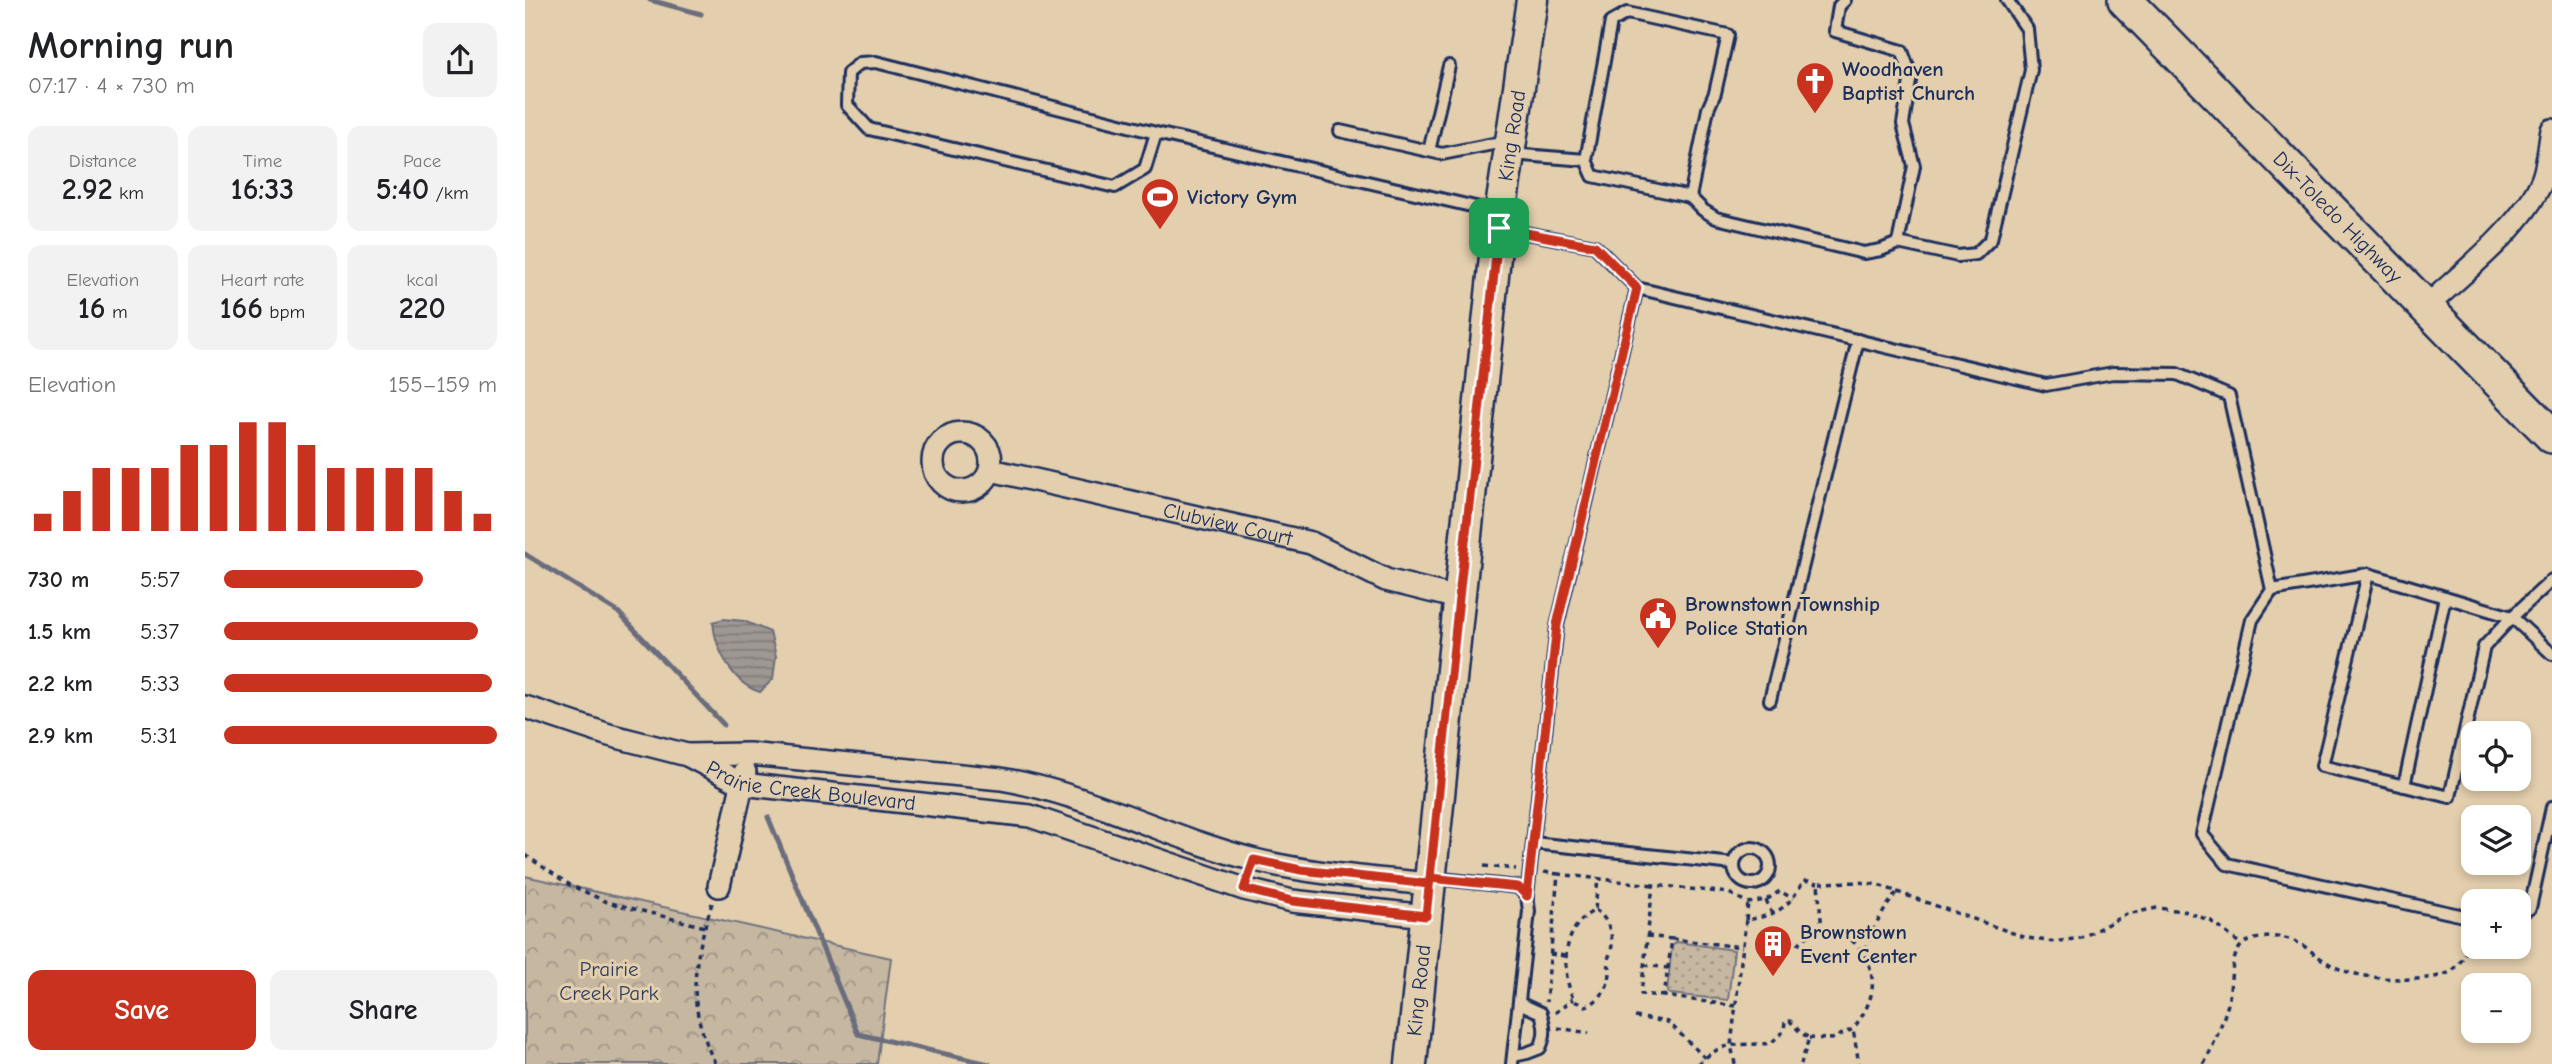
<!DOCTYPE html>
<html lang="en">
<head>
<meta charset="utf-8">
<style>
	body { margin:0; font-family:"Comic Neue",sans-serif; background:#f2f2f2; color:#202124; height:100vh; display:flex; flex-direction:column; font-size:26px; white-space:nowrap }
	* { box-sizing:border-box; margin:0 }
	p { font-size:23px; color:#757577 }
	.icon { flex:none; width:38px; height:38px; fill:none; stroke:currentColor; stroke-width:2; stroke-linecap:round; stroke-linejoin:round }
	.map { position:relative; flex:1; overflow:hidden }
	.details { display:flex; flex-direction:column; background:#fff; width:525px }
	.details>* { flex:none }
	.buttons { position:absolute; left:1936px; top:721px; display:grid; gap:14px }
	.buttons a { display:grid; place-items:center; width:70px; height:70px; border-radius:14px; background:#fff; box-shadow:0 4px 10px #0003; font-size:35px }
	.pin { position:absolute; display:grid; place-items:center; width:60px; height:60px; color:#fff; margin:-30px; border-radius:14px; box-shadow:0 4px 10px #0006 }
	.round { display:grid; place-items:center; flex:none; width:74px; height:74px; border-radius:14px; background:#f2f2f2 }
	.head { display:flex; align-items:center; justify-content:space-between; height:119px; padding:0 28px }
	h1 { font-size:38px; font-weight:700; line-height:52px }
	.figures { display:grid; grid-template-columns:repeat(3,1fr); gap:10px; height:119px; padding:7px 28px }
	.figures div { display:grid; align-content:center; border-radius:14px; background:#f2f2f2; text-align:center }
	.figures b { font-size:30px; font-weight:700 }
	.figures small { font-size:19px; font-weight:400 }
	.figures p { font-size:19px }
	.chart { height:196px; padding:14px 28px }
	.chart p { display:flex; justify-content:space-between }
	.chart svg { width:100%; height:126px; margin-top:7px; stroke:#c8321e; stroke-width:6 }
	.action { display:flex; gap:14px; margin-top:auto; padding:14px 28px }
	.action a { flex:1; height:80px; border-radius:14px; background:#c8321e; color:#fff; font-size:28px; font-weight:700; line-height:80px; text-align:center }
	.action a+a { background:#f2f2f2; color:#202124 }
	ul { padding:0 28px; list-style:none; font-size:23px }
	li { display:grid; grid-template-columns:112px 84px 1fr; align-items:center; height:52px }
	li i { height:18px; border-radius:9px; background:#c8321e }
	main { display:flex; flex:1; min-height:0 }
	.map>svg:first-child { display:block }
	.grass { fill:url(#grass-dots); stroke:#707380; stroke-width:2 }
	.park { fill:url(#park-crowns); stroke:#707380; stroke-width:2 }
	.water { fill:url(#water-rules); stroke:#6a6d7d; stroke-width:2 }
	.lines { fill:none; stroke-linecap:round; stroke-linejoin:round }
	.stream { stroke:#6a6d7d; stroke-width:5 }
	.service-casing { stroke:#1b2f5e; stroke-width:16 }
	.minor-casing { stroke:#1b2f5e; stroke-width:26 }
	.secondary-casing { stroke:#1b2f5e; stroke-width:35 }
	.primary-casing { stroke:#1b2f5e; stroke-width:38 }
	.path { stroke:#1b2f5e; stroke-width:3.5; stroke-dasharray:5 5; stroke-linecap:butt }
	.service { stroke:#e3cead; stroke-width:10 }
	.minor { stroke:#e3cead; stroke-width:21 }
	.secondary { stroke:#e3cead; stroke-width:30 }
	.primary { stroke:#e3cead; stroke-width:33 }
	.route-casing { stroke:#fff; stroke-width:14 }
	.route { stroke:#c8321e; stroke-width:9 }
	.labels { text-anchor:middle; dominant-baseline:central; stroke-width:6; stroke-linejoin:round; paint-order:stroke }
	.poi-label { font-size:21px; font-weight:bold; fill:#1b2f5e; stroke:#e3cead; text-anchor:start }
	.street-label { font-size:21px; fill:#1b2f5e; stroke:#e3cead }
	.park-label { font-size:21px; fill:#2c3d65; stroke:#e3cead }
</style>
</head>
<body>
<main>
<section class="details">
<div class="head"><div><h1>Morning run</h1><p>07:17 · 4 × 730 m</p></div><a class="round"><svg class="icon" aria-label="share" viewBox="0 0 24 24"><path d="M12 15V3M7 8l5-5 5 5M5 13v7h14v-7"/></svg></a></div>
<div class="figures">
<div><p>Distance</p><b>2.92<small> km</small></b></div>
<div><p>Time</p><b>16:33</b></div>
<div><p>Pace</p><b>5:40<small> /km</small></b></div>
</div>
<div class="figures">
<div><p>Elevation</p><b>16<small> m</small></b></div>
<div><p>Heart rate</p><b>166<small> bpm</small></b></div>
<div><p>kcal</p><b>220</b></div>
</div>
<div class="chart"><p><span>Elevation</span>155–159 m</p>
<svg viewBox="0 0 160 44" preserveAspectRatio="none"><path d="M5 44V38M15 44V30M25 44V22M35 44V22M45 44V22M55 44V14M65 44V14M75 44V6M85 44V6M95 44V14M105 44V22M115 44V22M125 44V22M135 44V22M145 44V30M155 44V38"/></svg>
</div>
<ul>
<li><b>730 m</b>5:57<i style="width:73%"></i></li>
<li><b>1.5 km</b>5:37<i style="width:93%"></i></li>
<li><b>2.2 km</b>5:33<i style="width:98%"></i></li>
<li><b>2.9 km</b>5:31<i style="width:100%"></i></li>
</ul>
<div class="action"><a>Save</a><a>Share</a></div>
</section>
<div class="map">
<svg width="2027" height="1064" viewBox="0 0 2027 1064">
	<defs>
		<pattern id="grass-dots" width="8" height="8" patternUnits="userSpaceOnUse" patternTransform="scale(1.75)"><rect width="8" height="8" fill="#c6b7a1"/><path d="M2 2h.1M6 6h.1" fill="none" stroke="#a09586" stroke-width="1.8" stroke-linecap="round"/></pattern>
		<pattern id="park-crowns" width="20" height="18" patternUnits="userSpaceOnUse" patternTransform="scale(1.75)"><rect width="20" height="18" fill="#c6b7a1"/><path d="M2 6a3 3 0 1 1 6 0M12 15a3 3 0 1 1 6 0" fill="none" stroke="#a09586"/></pattern>
		<pattern id="water-rules" width="6" height="5" patternUnits="userSpaceOnUse" patternTransform="scale(1.75)"><rect width="6" height="5" fill="#9f9792"/><path d="M0 2.5h6" fill="none" stroke="#817c7a"/></pattern>
	</defs>
	<rect width="100%" height="100%" fill="#e3cead"/>
	<filter id="ink" filterUnits="userSpaceOnUse"><feTurbulence type="fractalNoise" baseFrequency=".0143" numOctaves="2"/><feDisplacementMap in="SourceGraphic" scale="14" xChannelSelector="R" yChannelSelector="G"/><feConvolveMatrix kernelMatrix="1 2 1 2 8 2 1 2 1" color-interpolation-filters="sRGB"/></filter>
	<g filter="url(#ink)">
		<path class="grass" d="M 1152,942 L 1209,950 L 1203,1000 L 1145,994 L 1142,992 L 1147,946 Z"/>
		<path class="park" d="M 0,876 L 366,958 L 352,1064 L 0,1064 Z"/>
		<path class="water" d="M 198,619 L 219,621 L 245,632 L 251,656 L 248,679 L 235,692 C 208,684 190,649 188,622 Z"/>
		<g class="lines">
			<g class="stream">
				<path d="M 125,0 L 176,14"/>
				<path d="M 0,554 L 93,612 L 199,725"/>
				<path d="M 243,817 L 333,1034 L 464,1064"/>
			</g>
			<defs>
				<g id="service">
					<path d="M 1320,0 L 1314,6 L 1310,31 L 1377,51 L 1386,75 L 1378,124 L 1389,166 L 1373,243"/>
					<path d="M 815,131 L 917,154 L 983,141"/>
					<path d="M 631,133 L 620,169 L 590,187 L 344,129 L 322,105 L 323,73 L 335,63 L 351,62 L 631,133 L 972,212"/>
					<path d="M 904,151 L 924,66"/>
					<path d="M 986,154 L 1061,160 L 1068,176 L 1165,197 L 1178,210 L 1191,218 L 1339,253 L 1356,250 L 1373,243 L 1433,256 L 1451,254 L 1466,239 L 1506,70 L 1502,29 L 1482,0"/>
					<path d="M 1061,160 L 1086,22 L 1102,13 L 1203,35 L 1190,93 L 1183,109 L 1165,197"/>
					<path d="M 975,228 L 1070,246 L 1112,288 L 1521,385 L 1588,373 L 1652,374 L 1704,396 L 1747,590 L 1727,620 L 1677,834 L 1702,864 L 1948,918"/>
					<path d="M 2027,580 L 1987,617 L 2027,654"/>
					<path d="M 1747,590 L 1843,574 L 1987,617 L 1959,647 L 1925,797 L 1797,766 L 1843,574"/>
					<path d="M 1245,700 L 1333,340"/>
					<path d="M 1879,786 L 1920,597"/>
					<path d="M 1008,843 L 1209,864"/>
					<circle cx="1227" cy="866" r="18"/>
					<path d="M 908,878 L 993,887 L 1002,896 L 1004,911 L 987,1064"/>
					<path d="M 1002,896 L 1032,626 L 1112,288"/>
					<path d="M 1993,914 L 2005,908 L 2027,807"/>
					<path d="M 988,1056 L 1002,1053 L 1015,1048 C 1021,1035 1020,1026 1016,1013 L 994,1003"/>
				</g>
				<g id="minor">
					<path d="M 1901,307 C 1936,274 2001,224 2018,178 C 2023,164 2024,146 2027,130"/>
					<circle cx="437" cy="462" r="29"/>
					<path id="s1" d="M 466,470 L 786,543 L 861,580 L 933,598"/>
					<path d="M 0,707 L 84,735 L 162,755 L 224,754 L 476,779 C 565,794 643,838 730,860 C 787,874 846,878 904,884"/>
					<path id="s2" d="M 164,756 L 217,784 L 505,816 L 719,889 L 767,901 L 901,916"/>
					<path d="M 194,886 L 220,772"/>
				</g>
				<g id="secondary">
					<path id="s3" d="M 886,1064 L 973,228 L 1007,0"/>
				</g>
				<g id="primary">
					<path id="s4" d="M 1600,0 L 2027,436"/>
				</g>
			</defs>
			<use href="#service" class="service-casing"/>
			<use href="#minor" class="minor-casing"/>
			<use href="#secondary" class="secondary-casing"/>
			<use href="#primary" class="primary-casing"/>
			<g class="path">
				<path d="M 0,855 L 45,885 L 82,902 L 180,927"/>
				<path d="M 959,866 L 991,869"/>
				<path d="M 1019,872 L 1033,874 L 1021,1002"/>
				<path d="M 1033,874 L 1128,885"/>
				<path d="M 1372,892 L 1502,938 L 1529,942 L 1556,938 L 1602,914 L 1632,908 L 1659,911 L 1686,921 L 1717,945"/>
				<path d="M 1241,900 L 1247,914"/>
				<path d="M 187,903 C 173,948 162,988 178,1033 C 182,1044 185,1055 191,1064"/>
				<path d="M 1070,910 C 1081,916 1087,931 1087,944 C 1087,950 1084,955 1083,960 C 1082,971 1085,961 1085,971 C 1085,986 1074,1003 1060,1006 L 1049,1001 C 1035,969 1037,927 1070,910 L 1073,878"/>
				<path d="M 1221,920 L 1223,903"/>
				<path d="M 1297,931 L 1293,883 C 1325,883 1341,878 1372,892 C 1357,912 1347,930 1339,954"/>
				<path d="M 1122,936 L 1147,939"/>
				<path d="M 1273,945 C 1277,939 1283,935 1291,933 C 1325,922 1354,963 1346,995 C 1343,1008 1335,1019 1328,1029"/>
				<path d="M 1025,954 L 1040,956"/>
				<path d="M 1119,965 L 1143,968"/>
				<path d="M 1139,996 L 1116,994 L 1128,885 L 1204,893 L 1223,903 L 1241,900 L 1255,891 L 1268,899"/>
				<path d="M 1211,1006 L 1139,996 L 1147,939 L 1217,947"/>
				<path d="M 1030,1013 L 1048,999"/>
				<path d="M 1110,1017 L 1143,1022 L 1180,1058"/>
				<path d="M 1033,1028 L 1064,1033"/>
				<path d="M 1284,1038 L 1307,1039 L 1328,1029 L 1334,1064"/>
				<path d="M 1173,1064 C 1201,1038 1213,1047 1246,1043 L 1259,1031 L 1260,1021 L 1265,1021 L 1275,1032 L 1284,1038 L 1276,1064"/>
				<path d="M 1210,1064 L 1206,1045 L 1221,920 C 1253,915 1263,908 1279,880 L 1293,883"/>
				<path d="M 1679,1064 C 1689,1045 1697,1024 1703,1004 C 1707,987 1704,960 1716,946 C 1721,941 1728,939 1735,938 C 1777,931 1784,957 1817,970 C 1838,979 1909,985 1928,970 C 1937,963 1943,948 1948,938"/>
			</g>
			<use href="#service" class="service"/>
			<use href="#minor" class="minor"/>
			<use href="#secondary" class="secondary"/>
			<use href="#primary" class="primary"/>
		</g>
	</g>
	<g class="lines" filter="url(#ink)">
		<defs>
			<path id="route" d="M 974,228 C 950,445 927,661 905,878 L 901,916 L 767,901 L 719,889 L 729,860 L 776,870 L 904,884 L 905,878 L 993,887 L 1002,896 L 1032,625 L 1112,288 L 1070,246 L 974,228"/>
		</defs>
		<use href="#route" class="route-casing"/>
		<use href="#route" class="route"/>
	</g>
	<defs>
		<symbol id="church-pin" viewBox="-11 -11 22 30"><path d="M0 17L-7.5 6A9.5 9.5 0 1 1 7.5 6Z" fill="#c8321e" stroke="#e3cead"/><path d="M-1.2-6h2.4v3.5h3.3v2.4h-3.3V6h-2.4V-.1h-3.3v-2.4h3.3Z" fill="#fff"/></symbol>
		<symbol id="stadium-pin" viewBox="-11 -11 22 30"><path d="M0 17L-7.5 6A9.5 9.5 0 1 1 7.5 6Z" fill="#c8321e" stroke="#e3cead"/><path d="M0-5a6.5 5 0 1 0 0 10a6.5 5 0 1 0 0-10ZM-3.5-1.8h7v3.6h-7Z" fill="#fff"/></symbol>
		<symbol id="civic-pin" viewBox="-11 -11 22 30"><path d="M0 17L-7.5 6A9.5 9.5 0 1 1 7.5 6Z" fill="#c8321e" stroke="#e3cead"/><path d="M-.6-6.5H3V-4.5H.6V-3L4-1V1h2V6H-6V1h2V-1L-.6-3ZM-1.2 2.5V6h2.4V2.5Z" fill="#fff"/></symbol>
		<symbol id="building-pin" viewBox="-11 -11 22 30"><path d="M0 17L-7.5 6A9.5 9.5 0 1 1 7.5 6Z" fill="#c8321e" stroke="#e3cead"/><path d="M-4-6H4V6H1V3H-1V6H-4ZM-2.5-4.3h1.7v1.8h-1.7ZM.8-4.3h1.7v1.8H.8ZM-2.5-1h1.7V.8h-1.7ZM.8-1h1.7V.8H.8Z" fill="#fff"/></symbol>
	</defs>
	<g fill-rule="evenodd">
		<use href="#church-pin" x="1268" y="59" width="44" height="60"/>
		<use href="#stadium-pin" x="613" y="175" width="44" height="60"/>
		<use href="#civic-pin" x="1111" y="594" width="44" height="60"/>
		<use href="#building-pin" x="1226" y="922" width="44" height="60"/>
	</g>
	<g class="labels">
		<g class="poi-label">
			<text x="1317" y="69">Woodhaven<tspan x="1317" dy="24">Baptist Church</tspan></text>
			<text x="662" y="197">Victory Gym</text>
			<text x="1160" y="604">Brownstown Township<tspan x="1160" dy="24">Police Station</tspan></text>
			<text x="1275" y="932">Brownstown<tspan x="1275" dy="24">Event Center</tspan></text>
		</g>
		<g class="street-label">
			<text stroke="none"><textPath href="#s3" startOffset="934">King Road</textPath></text>
			<text stroke="none"><textPath href="#s4" startOffset="304">Dix-Toledo Highway</textPath></text>
			<text stroke="none"><textPath href="#s1" startOffset="243">Clubview Court</textPath></text>
			<text stroke="none"><textPath href="#s2" startOffset="128">Prairie Creek Boulevard</textPath></text>
			<text stroke="none"><textPath href="#s3" startOffset="74">King Road</textPath></text>
		</g>
		<g class="park-label">
			<text x="84" y="969">Prairie<tspan x="84" dy="24">Creek Park</tspan></text>
		</g>
	</g>
</svg>
<div class="buttons">
<a><svg class="icon" aria-label="locate" viewBox="0 0 24 24"><circle cx="12" cy="12" r="6"/><path d="M12 2v4M12 18v4M2 12h4M18 12h4"/></svg></a>
<a><svg class="icon" aria-label="layers" viewBox="0 0 24 24"><path d="M12 4l9 5-9 5-9-5zM3 14l9 5 9-5"/></svg></a>
<a>+</a>
<a>−</a>
</div>
<div class="pin" style="left:974px;top:228px;background:#1e9e55"><svg class="icon" aria-label="arrive" viewBox="0 0 24 24"><path d="M6 21V4h12l-3 4 3 4H6"/></svg></div>
</div>
</main>
</body>
</html>
